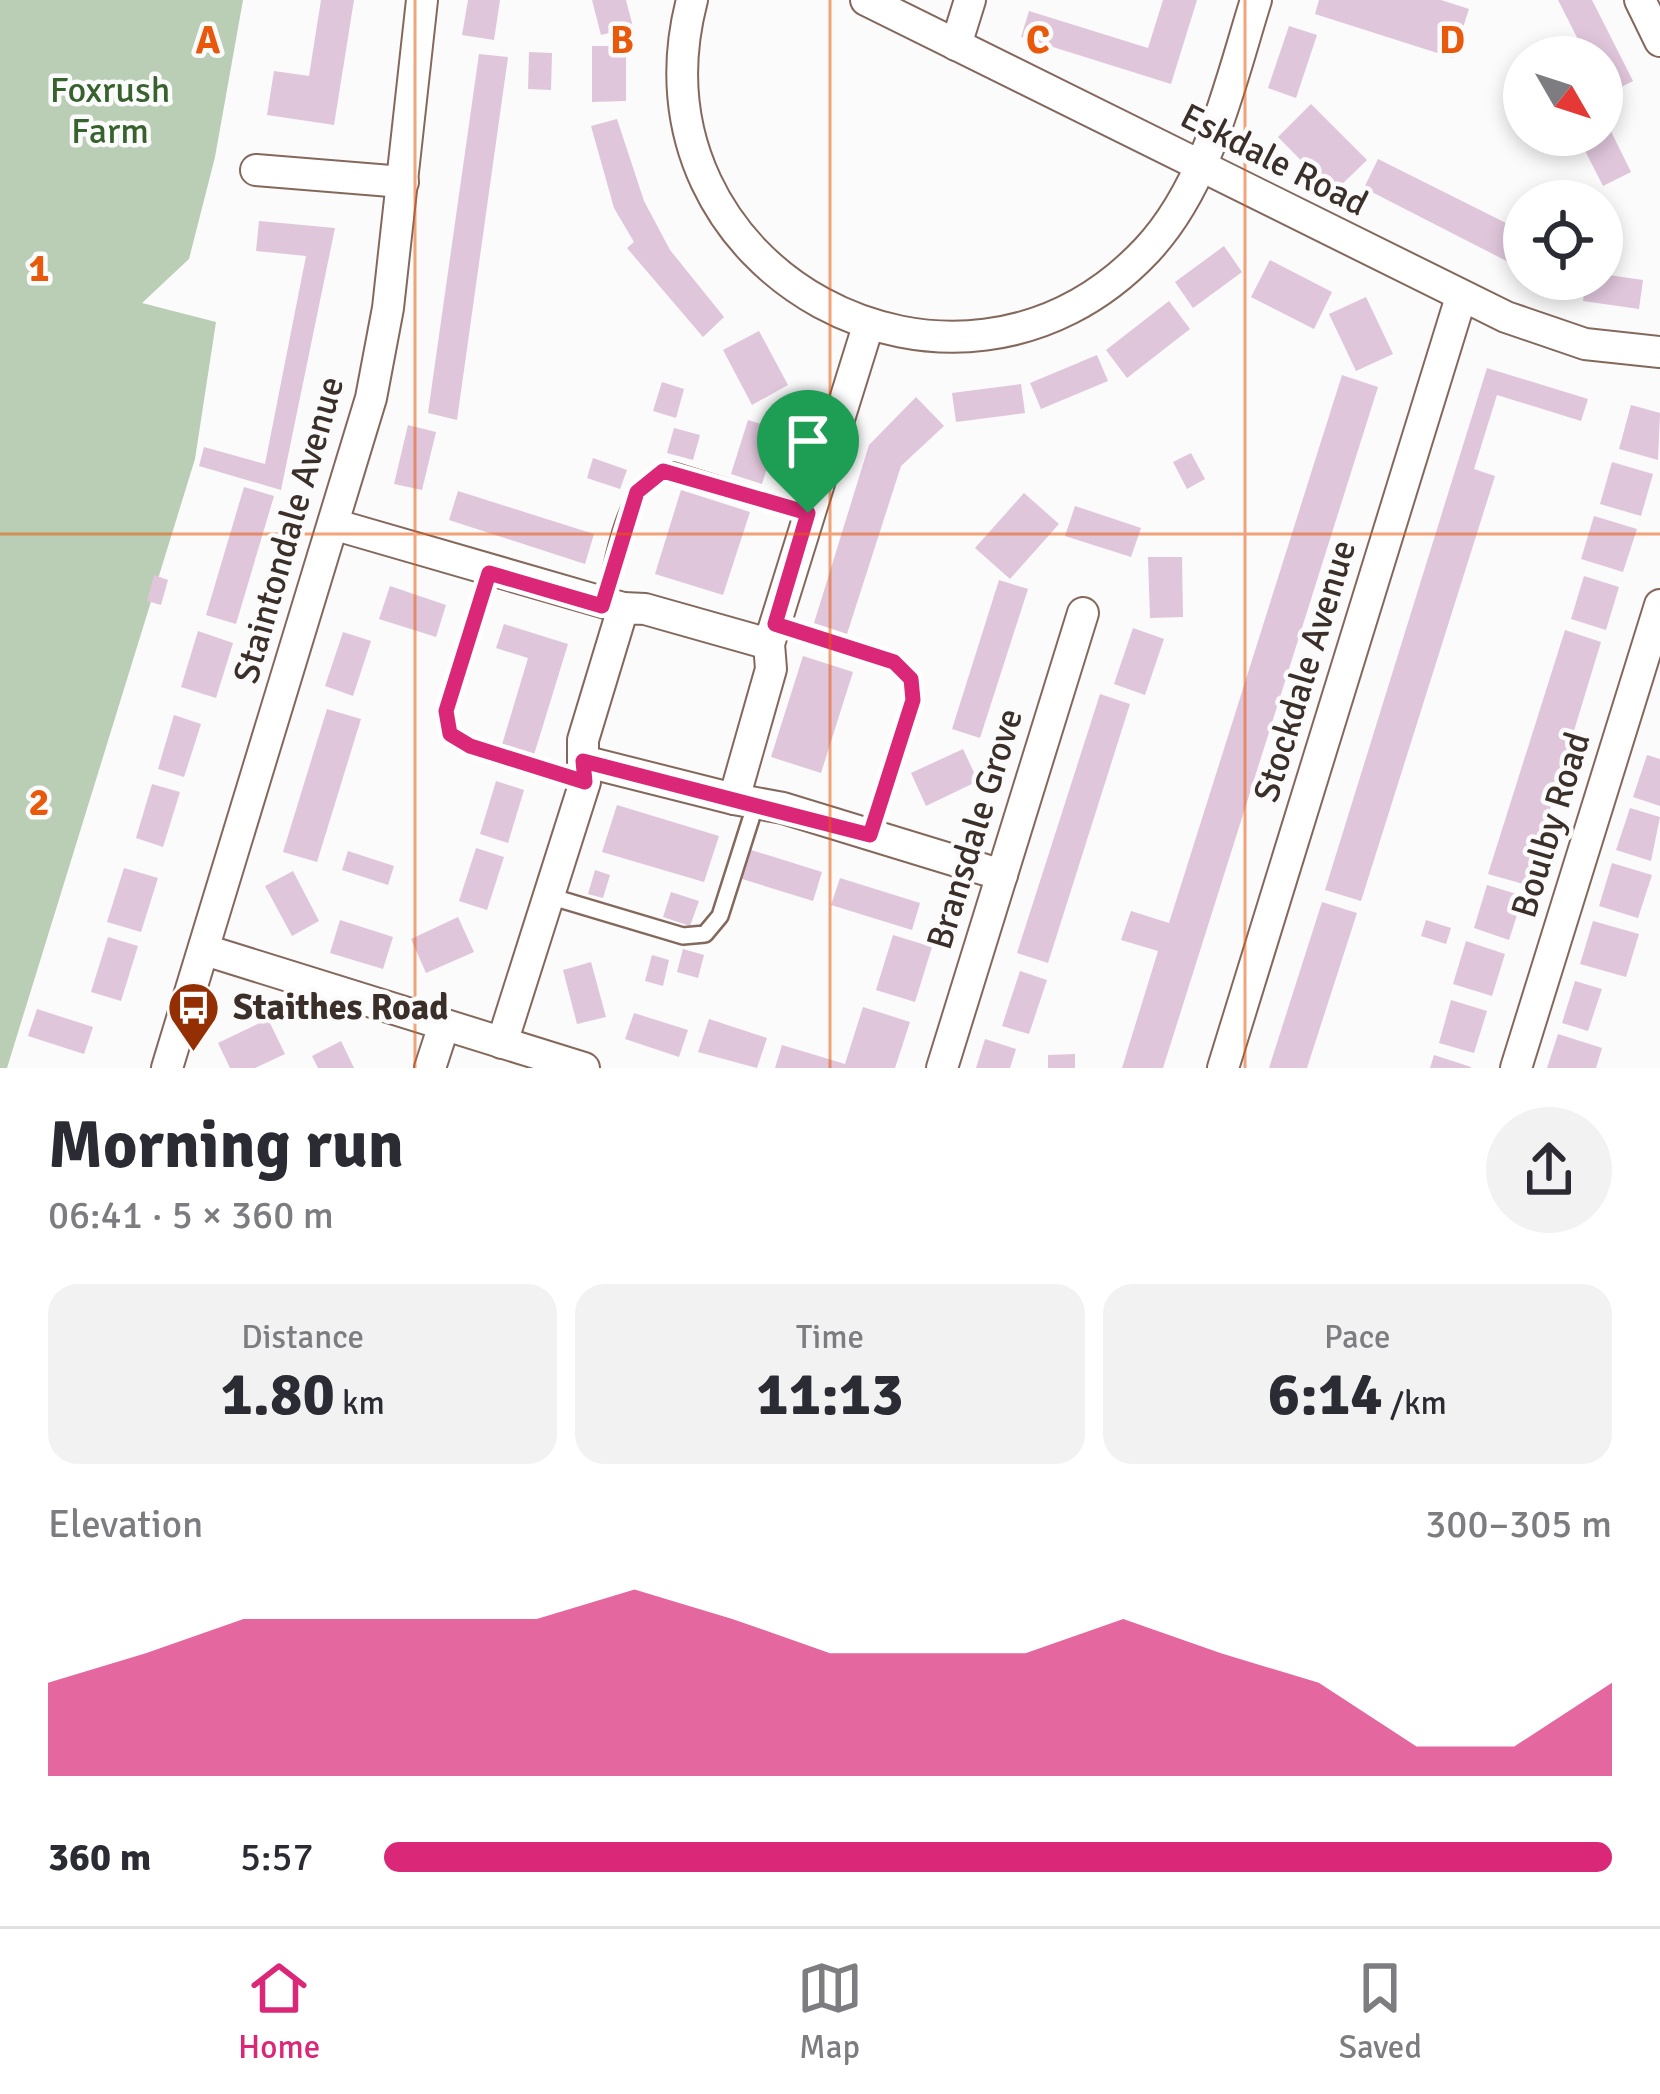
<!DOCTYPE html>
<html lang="en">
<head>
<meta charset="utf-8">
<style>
	body { margin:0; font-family:Signika,sans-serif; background:#f2f2f3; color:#2b2b33; height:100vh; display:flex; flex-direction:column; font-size:45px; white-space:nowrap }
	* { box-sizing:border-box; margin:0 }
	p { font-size:39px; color:#7c7c81 }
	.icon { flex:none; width:66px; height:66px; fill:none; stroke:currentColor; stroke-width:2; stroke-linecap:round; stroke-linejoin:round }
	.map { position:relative; height:1068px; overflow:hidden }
	.drawer { display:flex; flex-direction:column; background:#fff; flex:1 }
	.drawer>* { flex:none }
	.needle { width:78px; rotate:129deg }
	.tools { position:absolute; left:1503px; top:36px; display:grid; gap:24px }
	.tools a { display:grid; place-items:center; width:120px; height:120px; border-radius:50%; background:#fff; box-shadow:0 6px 18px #0003; font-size:60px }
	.pin { position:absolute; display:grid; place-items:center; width:102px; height:102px; color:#fff; margin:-123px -51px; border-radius:50% 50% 50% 0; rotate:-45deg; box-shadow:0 0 12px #0007 }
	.pin .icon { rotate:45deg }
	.round { display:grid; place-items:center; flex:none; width:126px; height:126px; border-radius:63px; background:#f2f2f3 }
	.summary { display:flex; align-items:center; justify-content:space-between; height:204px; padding:0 48px }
	h1 { font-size:66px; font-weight:700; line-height:90px }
	.metrics { display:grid; grid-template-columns:repeat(3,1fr); gap:18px; height:204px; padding:12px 48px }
	.metrics div { display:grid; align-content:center; border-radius:30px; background:#f2f2f3; text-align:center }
	.metrics b { font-size:60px; font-weight:700 }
	.metrics small { font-size:33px; font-weight:400 }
	.metrics p { font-size:33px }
	.chart { height:336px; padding:24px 48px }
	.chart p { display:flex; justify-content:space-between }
	.chart svg { width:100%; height:216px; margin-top:12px; fill:#db2777; opacity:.7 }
	ul { padding:0 48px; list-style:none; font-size:39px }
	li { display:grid; grid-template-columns:192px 144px 1fr; align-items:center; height:90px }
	li i { height:30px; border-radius:15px; background:#db2777 }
	.tab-bar { display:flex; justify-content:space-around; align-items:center; height:168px; border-top:3px solid #e1e1e2; background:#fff; font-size:33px; color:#7c7c81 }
	.tab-bar a { display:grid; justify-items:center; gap:6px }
	.tab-bar .on { color:#db2777 }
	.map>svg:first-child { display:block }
	.green { fill:#b9ceb5 }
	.building { fill:#e0c6db }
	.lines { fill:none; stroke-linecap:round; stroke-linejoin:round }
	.lane-casing { stroke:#84685c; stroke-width:20 }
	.street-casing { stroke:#84685c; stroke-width:34 }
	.lane { stroke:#fff; stroke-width:15 }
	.street { stroke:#fff; stroke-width:30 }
	.route-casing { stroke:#fff; stroke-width:24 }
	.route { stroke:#db2777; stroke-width:15 }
	.grid { fill:none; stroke:#e8590c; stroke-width:3; stroke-opacity:0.55 }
	.labels { text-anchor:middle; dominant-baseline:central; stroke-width:9; stroke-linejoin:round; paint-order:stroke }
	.park-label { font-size:36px; fill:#37622e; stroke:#fbfbfb }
	.street-label { font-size:36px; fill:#3b2f2a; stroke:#fbfbfb }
	.poi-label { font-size:36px; font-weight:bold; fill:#3b2f2a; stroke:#fbfbfb; text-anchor:start }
	.grid-label { font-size:39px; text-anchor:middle; font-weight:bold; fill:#e8590c; stroke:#fbfbfb; stroke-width:9; stroke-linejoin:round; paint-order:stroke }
</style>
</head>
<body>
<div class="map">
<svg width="1660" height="1068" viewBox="0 0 1660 1068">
	<rect width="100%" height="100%" fill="#fbfbfb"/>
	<path class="green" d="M 0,0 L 243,0 L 215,157 L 189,259 L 142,303 L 216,322 L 195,459 L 7,1068 L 0,1068 Z"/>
	<g class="building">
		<path d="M 321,0 L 354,0 L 334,125 L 267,115 L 274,71 L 309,76 Z"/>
		<path d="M 468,0 L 500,0 L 494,40 L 462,35 Z"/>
		<path d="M 592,0 L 626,0 L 633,27 L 601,35 Z"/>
		<path d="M 1163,0 L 1197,0 L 1171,84 L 1021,37 L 1029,11 L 1148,48 Z"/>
		<path d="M 1319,0 L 1441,0 L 1469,9 L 1453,58 L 1315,14 Z"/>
		<path d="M 1558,0 L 1592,0 L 1633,81 L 1606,95 L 1602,57 L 1587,57 Z"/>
		<path d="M 1289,26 L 1317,35 L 1296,98 L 1268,88 Z"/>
		<path d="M 592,46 L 626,46 L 626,101 L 592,102 Z"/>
		<path d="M 529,52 L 552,53 L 551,90 L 528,89 Z"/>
		<path d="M 479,54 L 508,57 L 457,420 L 428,413 Z"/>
		<path d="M 1311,104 L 1367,160 L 1333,193 L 1278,137 Z"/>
		<path d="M 1602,113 L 1631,172 L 1603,186 L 1577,135 L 1602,135 Z"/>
		<path d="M 617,119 L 644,201 L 670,250 L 724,317 L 703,337 L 627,248 L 634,242 L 614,208 L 591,126 Z"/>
		<path d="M 1378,159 L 1524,232 L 1524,270 L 1364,188 Z"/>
		<path d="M 259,221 L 335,228 L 281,490 L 199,466 L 204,447 L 265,464 L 306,256 L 256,251 Z"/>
		<path d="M 1224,246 L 1242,272 L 1193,308 L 1175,282 Z"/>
		<path d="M 1270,260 L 1332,292 L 1314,329 L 1251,297 Z"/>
		<path d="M 1602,274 L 1643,280 L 1639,309 L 1583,301 L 1586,279 L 1602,279 Z"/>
		<path d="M 1366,297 L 1393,354 L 1356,371 L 1329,314 Z"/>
		<path d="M 1169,301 L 1190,329 L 1127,378 L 1106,350 Z"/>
		<path d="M 759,331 L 788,385 L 752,405 L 723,350 Z"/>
		<path d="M 1097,355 L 1108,381 L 1041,409 L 1030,383 Z"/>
		<path d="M 1487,368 L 1588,399 L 1581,421 L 1497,395 L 1474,469 L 1495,476 L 1361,901 L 1325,890 Z"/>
		<path d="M 1342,375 L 1378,387 L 1163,1068 L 1122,1068 L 1158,951 L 1121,940 L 1131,911 L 1169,923 Z"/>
		<path d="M 662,382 L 684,389 L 676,418 L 653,411 Z"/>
		<path d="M 1021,384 L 1025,413 L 956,422 L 952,393 Z"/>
		<path d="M 916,397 L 944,426 L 901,466 L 847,634 L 814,623 L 869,445 Z"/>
		<path d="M 1631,405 L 1660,413 L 1658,460 L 1619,449 Z"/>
		<path d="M 748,420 L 779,429 L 762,484 L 731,474 Z"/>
		<path d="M 408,425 L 436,432 L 422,490 L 394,484 Z"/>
		<path d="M 674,428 L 700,435 L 693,460 L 667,453 Z"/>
		<path d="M 1191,453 L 1205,479 L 1187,489 L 1173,462 Z"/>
		<path d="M 593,458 L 627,470 L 620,489 L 587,478 Z"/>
		<path d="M 1612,462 L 1653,474 L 1641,516 L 1600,504 Z"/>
		<path d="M 244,487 L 274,496 L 236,624 L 206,615 Z"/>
		<path d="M 681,490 L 750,512 L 723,595 L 655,574 Z"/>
		<path d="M 458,491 L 594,534 L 585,564 L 449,520 Z"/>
		<path d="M 1024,493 L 1059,524 L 1010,579 L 975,548 Z"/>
		<path d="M 1075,506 L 1141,528 L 1131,557 L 1065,536 Z"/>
		<path d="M 1594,516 L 1637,529 L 1623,572 L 1581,559 Z"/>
		<path d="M 1148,557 L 1182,557 L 1183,617 L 1150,618 Z"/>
		<path d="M 154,575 L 168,580 L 161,605 L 147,601 Z"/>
		<path d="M 1584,576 L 1619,587 L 1606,630 L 1571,619 Z"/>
		<path d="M 999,580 L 1028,589 L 980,738 L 952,729 Z"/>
		<path d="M 390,586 L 446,605 L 436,637 L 379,619 Z"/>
		<path d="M 504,624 L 568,644 L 533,758 L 501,748 L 528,658 L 496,648 Z"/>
		<path d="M 1133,628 L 1164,639 L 1145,695 L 1114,684 Z"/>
		<path d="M 1565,630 L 1601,642 L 1527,885 L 1488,874 Z"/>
		<path d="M 198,631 L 233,643 L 216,698 L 181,687 Z"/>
		<path d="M 343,632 L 371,641 L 353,696 L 325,686 Z"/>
		<path d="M 803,656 L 853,672 L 821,773 L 771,757 Z"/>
		<path d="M 1100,694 L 1130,704 L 1048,963 L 1017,953 Z"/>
		<path d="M 327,709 L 361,719 L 317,862 L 283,852 Z"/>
		<path d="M 174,715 L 201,724 L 184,777 L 158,769 Z"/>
		<path d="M 963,749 L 978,781 L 926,806 L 911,773 Z"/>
		<path d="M 1647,755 L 1660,759 L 1660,806 L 1633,797 Z"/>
		<path d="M 496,781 L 524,790 L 508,843 L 480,834 Z"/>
		<path d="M 152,784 L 180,792 L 163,847 L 136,838 Z"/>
		<path d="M 617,805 L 719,836 L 704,882 L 602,852 Z"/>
		<path d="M 1630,808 L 1660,817 L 1651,861 L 1616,850 Z"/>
		<path d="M 476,848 L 504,857 L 487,910 L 459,901 Z"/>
		<path d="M 748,849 L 822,872 L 813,901 L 739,878 Z"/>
		<path d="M 348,851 L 394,866 L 388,885 L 342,870 Z"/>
		<path d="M 1612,863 L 1652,875 L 1638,918 L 1599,906 Z"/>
		<path d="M 124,868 L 158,878 L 141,932 L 107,922 Z"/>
		<path d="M 595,870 L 610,875 L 603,898 L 588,894 Z"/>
		<path d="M 293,871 L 319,921 L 292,936 L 265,886 Z"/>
		<path d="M 840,878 L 920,903 L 912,930 L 831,905 Z"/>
		<path d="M 1487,885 L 1523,896 L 1509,940 L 1474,928 Z"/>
		<path d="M 671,892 L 699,901 L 690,926 L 663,917 Z"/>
		<path d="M 1322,902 L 1357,913 L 1307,1068 L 1269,1068 Z"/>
		<path d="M 458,917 L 474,952 L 426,973 L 411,939 Z"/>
		<path d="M 340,920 L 393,937 L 383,969 L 330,953 Z"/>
		<path d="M 1426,920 L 1451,928 L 1446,944 L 1421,936 Z"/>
		<path d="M 1593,921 L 1639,934 L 1626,977 L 1580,964 Z"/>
		<path d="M 893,935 L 932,947 L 915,1002 L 876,990 Z"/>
		<path d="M 108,937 L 138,946 L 121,1001 L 91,992 Z"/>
		<path d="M 1466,941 L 1505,954 L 1492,996 L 1453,984 Z"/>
		<path d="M 683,949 L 704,955 L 698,978 L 677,972 Z"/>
		<path d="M 652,955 L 669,960 L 663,986 L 645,981 Z"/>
		<path d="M 591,962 L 606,1017 L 577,1024 L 563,970 Z"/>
		<path d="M 1020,971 L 1047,980 L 1029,1034 L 1002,1026 Z"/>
		<path d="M 1575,981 L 1602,989 L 1588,1031 L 1562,1023 Z"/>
		<path d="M 1451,1000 L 1487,1011 L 1474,1053 L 1439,1043 Z"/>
		<path d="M 863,1007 L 910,1022 L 895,1068 L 775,1068 L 782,1045 L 845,1064 Z"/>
		<path d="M 37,1009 L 93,1027 L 84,1054 L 28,1036 Z"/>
		<path d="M 634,1013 L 688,1030 L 679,1057 L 625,1039 Z"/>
		<path d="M 268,1019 L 285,1054 L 255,1068 L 230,1068 L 218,1043 Z"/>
		<path d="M 709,1019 L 767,1038 L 757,1068 L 698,1052 Z"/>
		<path d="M 1558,1034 L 1602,1048 L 1596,1068 L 1547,1068 Z"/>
		<path d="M 985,1039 L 1016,1049 L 1010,1068 L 976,1068 Z"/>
		<path d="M 341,1041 L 354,1068 L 318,1068 L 312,1056 Z"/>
		<path d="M 1075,1054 L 1075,1068 L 1048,1068 L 1048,1055 Z"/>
		<path d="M 1434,1055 L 1471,1067 L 1471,1068 L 1430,1068 Z"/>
	</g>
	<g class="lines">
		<defs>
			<g id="lane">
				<path d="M 489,573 L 446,711 L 450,734 L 470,746 L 585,782"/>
				<path d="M 603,604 C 615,565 623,474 673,471 L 808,513"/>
				<path d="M 775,624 L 894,662 L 911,679 L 913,700 L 870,835"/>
				<path d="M 549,896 L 683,936 L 705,934 L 720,916 L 756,803"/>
			</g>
			<g id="street">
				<path d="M 692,0 C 621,271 956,453 1147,250 C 1208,185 1230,83 1256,0"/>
				<path d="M 866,0 L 1506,317 L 1585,344 L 1660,352"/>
				<path d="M 1640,0 L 1660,41"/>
				<path d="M 956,45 L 970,0"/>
				<path d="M 256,170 L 403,182"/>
				<path d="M 336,525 L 623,608"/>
				<path d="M 769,644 L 645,609 L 623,608 L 583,740 L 583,761 L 734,799 L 771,669 L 769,644 L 868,326"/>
				<path d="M 734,799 L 783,808 L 1002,875"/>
				<path d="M 205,950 L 584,1068"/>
				<path d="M 502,1043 L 585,782 L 583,761"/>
				<path d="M 167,1068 L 371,398 L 388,308 L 422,0"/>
				<path d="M 430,1068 L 444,1025"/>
				<path d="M 942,1068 L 1083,613"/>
				<path d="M 1223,1068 L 1461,297"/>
				<path d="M 1516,1068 L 1660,605"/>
			</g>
		</defs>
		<use href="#lane" class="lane-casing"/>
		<use href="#street" class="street-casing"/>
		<use href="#lane" class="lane"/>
		<use href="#street" class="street"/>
	</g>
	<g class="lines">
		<defs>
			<path id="route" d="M 663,471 L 808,513 L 775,624 L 894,662 L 911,679 L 913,700 L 870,835 L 583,761 L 585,782 L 470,746 L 450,734 L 446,711 L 489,573 L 602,606 L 637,492 Z"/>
		</defs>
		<use href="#route" class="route-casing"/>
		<use href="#route" class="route"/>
	</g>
	<path class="grid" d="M 415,0 L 415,1068M 830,0 L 830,1068M 1245,0 L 1245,1068M 0,534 L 1660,534"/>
	<defs>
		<symbol id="bus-pin" viewBox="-11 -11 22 30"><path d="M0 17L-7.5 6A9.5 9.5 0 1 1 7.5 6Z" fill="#942f03" stroke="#fbfbfb"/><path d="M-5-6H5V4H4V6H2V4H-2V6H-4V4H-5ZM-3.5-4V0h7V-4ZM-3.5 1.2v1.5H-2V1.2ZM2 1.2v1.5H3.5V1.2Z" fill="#fff"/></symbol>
	</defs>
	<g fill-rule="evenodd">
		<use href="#bus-pin" x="164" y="978" width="59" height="81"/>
	</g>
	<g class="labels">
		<g class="park-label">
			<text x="110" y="90">Foxrush<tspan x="110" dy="41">Farm</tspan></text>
		</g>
		<g class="street-label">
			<text transform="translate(1274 160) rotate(27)">Eskdale Road</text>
			<text transform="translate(289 530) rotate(-74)">Staintondale Avenue</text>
			<text transform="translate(1305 671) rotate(-73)">Stockdale Avenue</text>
			<text transform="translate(1551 825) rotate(-73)">Boulby Road</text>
			<text transform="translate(975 829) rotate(-73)">Bransdale Grove</text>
		</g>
		<g class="poi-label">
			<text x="233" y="1007">Staithes Road</text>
		</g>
	</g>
	<g class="grid-label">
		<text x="208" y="53">A</text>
		<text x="622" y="53">B</text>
		<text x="1038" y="53">C</text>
		<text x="1452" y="53">D</text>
		<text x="39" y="281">1</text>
		<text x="39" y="815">2</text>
	</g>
</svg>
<div class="tools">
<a><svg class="needle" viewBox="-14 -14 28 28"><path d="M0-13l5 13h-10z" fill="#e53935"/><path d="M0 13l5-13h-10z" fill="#7c7c81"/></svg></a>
<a><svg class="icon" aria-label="locate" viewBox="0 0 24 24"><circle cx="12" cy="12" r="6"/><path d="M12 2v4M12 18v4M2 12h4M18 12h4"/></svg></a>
</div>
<div class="pin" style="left:808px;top:513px;background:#1e9e55"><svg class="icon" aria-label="arrive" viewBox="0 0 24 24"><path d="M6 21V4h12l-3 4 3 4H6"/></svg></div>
</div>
<section class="drawer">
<div class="summary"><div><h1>Morning run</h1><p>06:41 · 5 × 360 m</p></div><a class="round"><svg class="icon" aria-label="share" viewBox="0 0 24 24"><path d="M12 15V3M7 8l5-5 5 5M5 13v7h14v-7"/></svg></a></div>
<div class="metrics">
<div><p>Distance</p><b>1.80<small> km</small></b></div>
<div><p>Time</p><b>11:13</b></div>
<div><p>Pace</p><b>6:14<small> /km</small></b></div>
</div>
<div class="chart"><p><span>Elevation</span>300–305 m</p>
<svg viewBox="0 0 160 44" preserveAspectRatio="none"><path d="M0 44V25L10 19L20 12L30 12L40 12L50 12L60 6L70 12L80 19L90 19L100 19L110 12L120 19L130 25L140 38L150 38L160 25V44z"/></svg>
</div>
<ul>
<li><b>360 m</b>5:57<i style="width:100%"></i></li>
</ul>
</section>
<nav class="tab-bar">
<a class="on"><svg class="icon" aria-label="home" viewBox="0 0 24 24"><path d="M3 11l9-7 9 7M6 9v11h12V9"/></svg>Home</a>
<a><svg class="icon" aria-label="map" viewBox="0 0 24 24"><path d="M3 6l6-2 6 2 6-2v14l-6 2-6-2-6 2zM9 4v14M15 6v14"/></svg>Map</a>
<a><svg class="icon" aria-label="saved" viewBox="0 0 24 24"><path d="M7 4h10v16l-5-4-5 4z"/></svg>Saved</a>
</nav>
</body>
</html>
